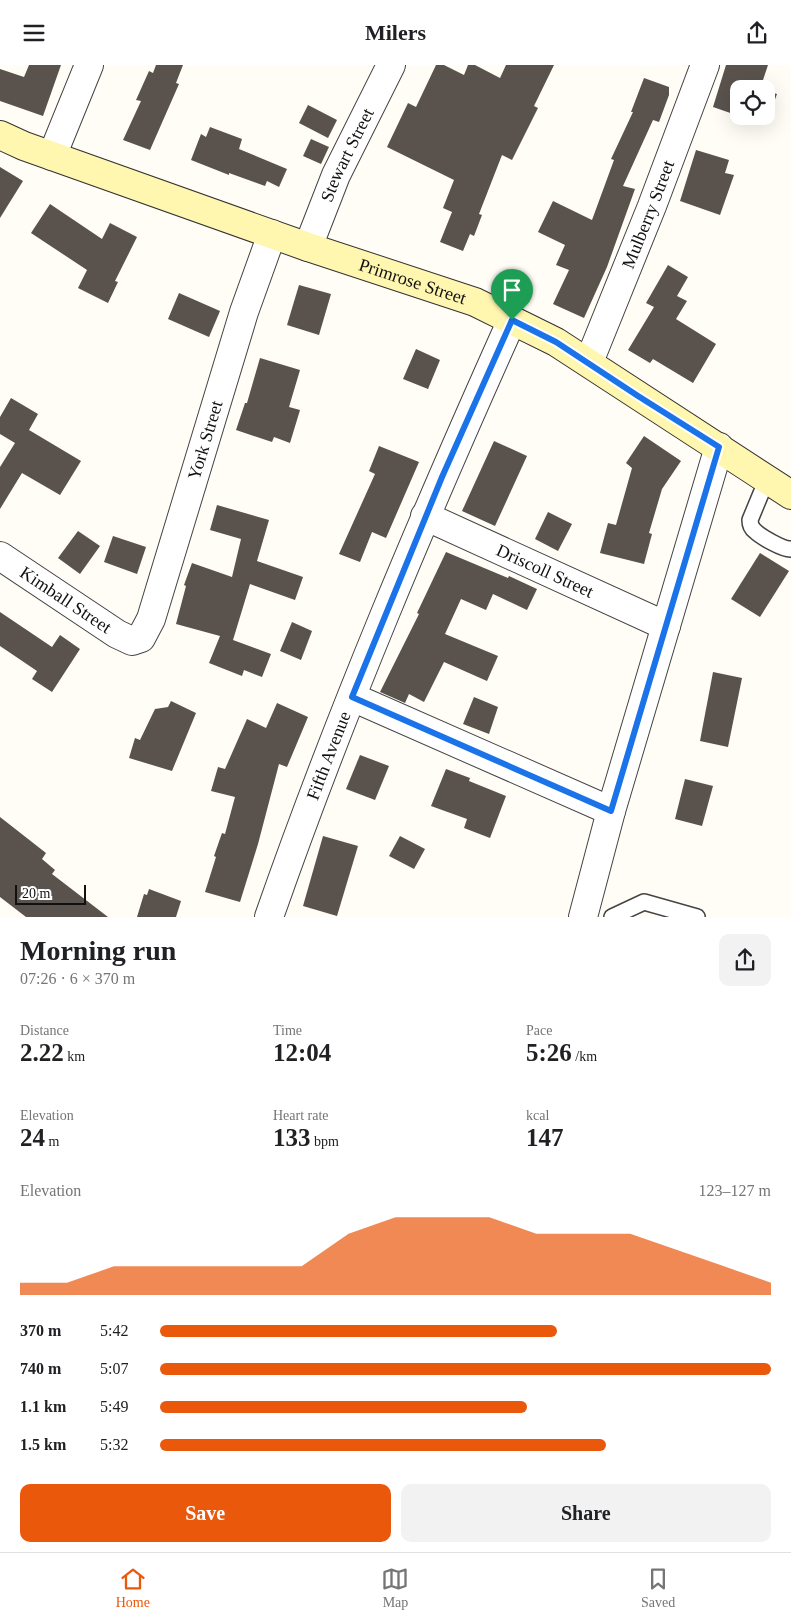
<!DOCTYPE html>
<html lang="en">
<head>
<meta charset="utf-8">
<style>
	body { margin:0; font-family:"Times New Roman",serif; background:#f2f2f2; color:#202124; height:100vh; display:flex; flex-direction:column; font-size:19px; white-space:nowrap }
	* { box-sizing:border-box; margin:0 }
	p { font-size:16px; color:#757577 }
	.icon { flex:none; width:28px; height:28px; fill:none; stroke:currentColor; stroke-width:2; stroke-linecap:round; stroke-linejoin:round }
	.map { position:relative; height:852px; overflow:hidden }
	.details { display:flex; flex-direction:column; background:#fff; flex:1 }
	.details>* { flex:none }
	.buttons { position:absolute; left:730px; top:15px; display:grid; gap:10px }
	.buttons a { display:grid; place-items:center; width:45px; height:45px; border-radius:10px; background:#fff; box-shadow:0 5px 20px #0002; font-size:25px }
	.scale { position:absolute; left:15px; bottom:12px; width:71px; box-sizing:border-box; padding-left:5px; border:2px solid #111; border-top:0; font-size:14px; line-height:18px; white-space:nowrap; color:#111; -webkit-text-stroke:4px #fff; paint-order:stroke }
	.pin { position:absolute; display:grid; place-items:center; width:42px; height:42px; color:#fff; margin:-51px -21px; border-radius:50% 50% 50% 0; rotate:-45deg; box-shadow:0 0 5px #0007 }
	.pin .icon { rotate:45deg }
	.round { display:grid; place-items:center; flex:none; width:52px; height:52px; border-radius:10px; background:#f2f2f2 }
	.head { display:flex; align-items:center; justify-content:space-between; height:85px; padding:0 20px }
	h1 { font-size:28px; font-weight:700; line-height:38px }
	.stats { display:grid; grid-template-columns:repeat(3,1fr); gap:8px; height:85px; padding:5px 20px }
	.stats div { display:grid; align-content:center }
	.stats b { font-size:25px; font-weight:700 }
	.stats small { font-size:14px; font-weight:400 }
	.stats p { font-size:14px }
	.chart { height:140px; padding:10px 20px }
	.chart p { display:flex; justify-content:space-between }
	.chart svg { width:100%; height:90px; margin-top:5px; fill:#ea580c; opacity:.7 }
	.primary-button { display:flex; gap:10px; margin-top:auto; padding:10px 20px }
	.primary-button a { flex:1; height:58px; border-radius:10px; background:#ea580c; color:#fff; font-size:20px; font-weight:700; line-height:58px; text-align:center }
	.primary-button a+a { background:#f2f2f2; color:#202124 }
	ul { padding:0 20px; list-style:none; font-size:16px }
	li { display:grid; grid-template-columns:80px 60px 1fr; align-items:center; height:38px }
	li i { height:12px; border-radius:6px; background:#ea580c }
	header { display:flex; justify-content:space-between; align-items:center; height:65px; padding:0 20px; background:#fff; font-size:22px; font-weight:700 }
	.tabs { display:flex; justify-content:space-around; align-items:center; height:70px; border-top:1px solid #e0e0e0; background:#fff; font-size:14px; color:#757577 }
	.tabs a { display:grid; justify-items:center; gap:2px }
	.tabs .on { color:#ea580c }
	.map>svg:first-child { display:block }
	.building { fill:#5a524d }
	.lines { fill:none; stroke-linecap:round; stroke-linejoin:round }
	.service-casing { stroke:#444; stroke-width:18 }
	.minor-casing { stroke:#444; stroke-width:30 }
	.secondary-casing { stroke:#333; stroke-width:30 }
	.service { stroke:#fff; stroke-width:15 }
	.minor { stroke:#fff; stroke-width:28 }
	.secondary { stroke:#fff6b0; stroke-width:28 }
	.route-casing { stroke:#fff; stroke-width:10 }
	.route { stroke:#1a73e8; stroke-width:6 }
	.labels { text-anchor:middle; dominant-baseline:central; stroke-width:5; stroke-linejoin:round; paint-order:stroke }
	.street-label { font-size:18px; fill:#111; stroke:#fff }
</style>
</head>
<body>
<header><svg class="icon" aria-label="menu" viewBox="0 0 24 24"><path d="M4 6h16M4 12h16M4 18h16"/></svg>Milers<svg class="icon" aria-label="share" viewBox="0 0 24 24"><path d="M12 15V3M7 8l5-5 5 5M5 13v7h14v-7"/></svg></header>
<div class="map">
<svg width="791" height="852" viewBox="0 0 791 852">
	<rect width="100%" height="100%" fill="#fffdf5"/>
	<g class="building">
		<path d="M 29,0 L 61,0 L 43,51 L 0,36 L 0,4 L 24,12 Z"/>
		<path d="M 156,0 L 183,0 L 176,18 L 179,19 L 150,85 L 123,75 L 141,36 L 136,35 L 149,6 L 153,8 Z"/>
		<path d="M 436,0 L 444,0 L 464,10 L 468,0 L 475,0 L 500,13 L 506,0 L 554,0 L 534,41 L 538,43 L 512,95 L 502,90 L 479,149 L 482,150 L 474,171 L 470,169 L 463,186 L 440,177 L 452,147 L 443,143 L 454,115 L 387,82 L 408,38 L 416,42 Z"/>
		<path d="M 726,0 L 768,0 L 760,24 L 739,24 L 739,51 L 713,42 Z"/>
		<path d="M 644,13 L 669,22 L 669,30 L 659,57 L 653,55 L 623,121 L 635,124 L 607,202 L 584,253 L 553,239 L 569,205 L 556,200 L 565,180 L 538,167 L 553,136 L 592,155 L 614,95 L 611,94 L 633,47 L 631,47 Z"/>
		<path d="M 766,26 L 777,29 L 766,59 L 741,51 L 766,51 Z"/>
		<path d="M 308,40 L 337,55 L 328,73 L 299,58 Z"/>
		<path d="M 210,62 L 242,74 L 239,84 L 287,104 L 279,122 L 267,116 L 265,121 L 229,108 L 229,110 L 191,95 L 201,69 L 206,72 Z"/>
		<path d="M 311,74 L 329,82 L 321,99 L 303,91 Z"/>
		<path d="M 696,85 L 729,95 L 725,108 L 734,110 L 720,150 L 680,136 Z"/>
		<path d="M 0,102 L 23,116 L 0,153 Z"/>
		<path d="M 50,139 L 102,174 L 110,158 L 137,172 L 115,216 L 118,217 L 108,238 L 78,223 L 87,205 L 31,168 Z"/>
		<path d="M 668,200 L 688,212 L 677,231 L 687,236 L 676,254 L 716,279 L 693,318 L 653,294 L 650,298 L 628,285 L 654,242 L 646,238 Z"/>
		<path d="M 299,220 L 331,229 L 319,270 L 287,260 Z"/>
		<path d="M 179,228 L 220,246 L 209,272 L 168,254 Z"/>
		<path d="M 416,284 L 440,295 L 428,324 L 403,314 Z"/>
		<path d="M 260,293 L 300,305 L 289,342 L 300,345 L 290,378 L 274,372 L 272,377 L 236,365 L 245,338 L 247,338 Z"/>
		<path d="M 11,333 L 38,349 L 29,365 L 81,396 L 60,430 L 22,408 L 0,444 L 0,402 L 15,378 L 0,369 L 0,352 Z"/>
		<path d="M 644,371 L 681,396 L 662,424 L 649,468 L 652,469 L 644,499 L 600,488 L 608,458 L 616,460 L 632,403 L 626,398 Z"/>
		<path d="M 494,376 L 527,391 L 495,461 L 462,446 Z"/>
		<path d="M 379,381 L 419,397 L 386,473 L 372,467 L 360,497 L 339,489 L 375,409 L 369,406 Z"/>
		<path d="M 217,440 L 269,455 L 257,496 L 303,512 L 295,535 L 250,519 L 233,575 L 271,589 L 262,612 L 244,605 L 242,611 L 209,598 L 220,571 L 176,559 L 186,521 L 184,520 L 192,498 L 232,512 L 241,474 L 210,465 Z"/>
		<path d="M 548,447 L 572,459 L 558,486 L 535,474 Z"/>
		<path d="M 78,466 L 100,481 L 80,509 L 58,493 Z"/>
		<path d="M 113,471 L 146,482 L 137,509 L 104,497 Z"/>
		<path d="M 446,487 L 508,513 L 509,511 L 537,524 L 527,545 L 493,529 L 486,545 L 461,534 L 445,569 L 498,591 L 487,616 L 444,597 L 424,637 L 409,629 L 405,638 L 380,627 L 419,549 L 417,548 Z"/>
		<path d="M 760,488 L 789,506 L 760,552 L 731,534 Z"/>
		<path d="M 0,547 L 52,582 L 60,570 L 80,584 L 52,627 L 32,614 L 37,606 L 0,581 Z"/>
		<path d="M 292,557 L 312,566 L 301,595 L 280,586 Z"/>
		<path d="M 713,607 L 742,613 L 728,682 L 700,676 Z"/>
		<path d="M 474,632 L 498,642 L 489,669 L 463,659 Z"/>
		<path d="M 171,636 L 196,648 L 172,706 L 129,693 L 135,673 L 140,675 L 155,644 L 168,642 Z"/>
		<path d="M 277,638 L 308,652 L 287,702 L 279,699 L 258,779 L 240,837 L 205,827 L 216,792 L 214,791 L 222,768 L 225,769 L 235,732 L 211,726 L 218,702 L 225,704 L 247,654 L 266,663 Z"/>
		<path d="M 360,690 L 389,701 L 375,735 L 346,724 Z"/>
		<path d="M 446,704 L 470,713 L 469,716 L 506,731 L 490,773 L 464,763 L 467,754 L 431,741 Z"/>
		<path d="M 685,714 L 713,721 L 702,761 L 675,754 Z"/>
		<path d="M 0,752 L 46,788 L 42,794 L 55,805 L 52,809 L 108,852 L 26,852 L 0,832 Z"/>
		<path d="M 323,771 L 358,781 L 337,851 L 303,841 Z"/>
		<path d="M 400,771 L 425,784 L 414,804 L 389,791 Z"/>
		<path d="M 149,824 L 181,836 L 176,852 L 137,852 L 144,829 L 147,830 Z"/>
	</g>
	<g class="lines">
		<defs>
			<g id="service">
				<path d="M 767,414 L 750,455 C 750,459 751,463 755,466 C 761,472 784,485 791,484"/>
				<path d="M 612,852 L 644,837 L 697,852"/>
			</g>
			<g id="minor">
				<path d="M 52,91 L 89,0"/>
				<path id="s1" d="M 308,182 L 336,110 L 391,0"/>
				<path id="s2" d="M 589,297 L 652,141 L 705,0"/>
				<path id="s3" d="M 425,451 L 666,561"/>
				<path id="s4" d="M 0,491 L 117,569 L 132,576 L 141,573 L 151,554 L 244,247 L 272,169"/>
				<path d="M 352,632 L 611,746"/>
				<path id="s5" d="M 269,852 C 340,649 424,451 512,255"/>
				<path d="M 583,852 L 611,746 L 719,382"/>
			</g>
			<g id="secondary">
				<path id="s6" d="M 0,70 L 24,81 L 308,182 L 475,237 L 556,277 L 791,430"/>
			</g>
		</defs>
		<use href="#service" class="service-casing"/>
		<use href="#minor" class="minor-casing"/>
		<use href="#secondary" class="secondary-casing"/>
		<use href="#service" class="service"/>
		<use href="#minor" class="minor"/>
		<use href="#secondary" class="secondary"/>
	</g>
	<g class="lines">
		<defs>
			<path id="route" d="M 512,255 L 556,277 L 638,331 L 719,382 L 611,746 L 352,632 L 442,412 Z"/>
		</defs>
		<use href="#route" class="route-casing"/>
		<use href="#route" class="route"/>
	</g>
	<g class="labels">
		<g class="street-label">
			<text stroke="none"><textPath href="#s1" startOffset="100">Stewart Street</textPath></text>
			<text stroke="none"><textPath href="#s2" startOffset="159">Mulberry Street</textPath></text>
			<text stroke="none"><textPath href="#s6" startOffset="438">Primrose Street</textPath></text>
			<text stroke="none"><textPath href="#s4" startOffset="375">York Street</textPath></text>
			<text stroke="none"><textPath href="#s3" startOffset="132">Driscoll Street</textPath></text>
			<text stroke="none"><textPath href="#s4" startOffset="79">Kimball Street</textPath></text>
			<text stroke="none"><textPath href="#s5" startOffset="172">Fifth Avenue</textPath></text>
		</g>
	</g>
</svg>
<div class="buttons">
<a><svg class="icon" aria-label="locate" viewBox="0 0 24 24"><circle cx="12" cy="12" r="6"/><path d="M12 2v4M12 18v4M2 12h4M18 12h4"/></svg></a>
</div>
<div class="scale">20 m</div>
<div class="pin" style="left:512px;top:255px;background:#1e9e55"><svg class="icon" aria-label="arrive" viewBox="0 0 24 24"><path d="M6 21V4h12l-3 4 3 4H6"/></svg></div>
</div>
<section class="details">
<div class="head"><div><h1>Morning run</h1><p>07:26 · 6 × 370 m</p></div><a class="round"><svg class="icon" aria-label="share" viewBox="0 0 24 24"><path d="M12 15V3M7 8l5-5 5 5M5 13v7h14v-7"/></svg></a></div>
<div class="stats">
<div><p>Distance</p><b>2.22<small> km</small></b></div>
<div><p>Time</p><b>12:04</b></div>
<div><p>Pace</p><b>5:26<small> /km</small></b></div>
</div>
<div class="stats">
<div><p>Elevation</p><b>24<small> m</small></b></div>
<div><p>Heart rate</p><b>133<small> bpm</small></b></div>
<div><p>kcal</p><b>147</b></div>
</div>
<div class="chart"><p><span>Elevation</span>123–127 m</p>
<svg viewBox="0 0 160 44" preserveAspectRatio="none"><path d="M0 44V38L10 38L20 30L30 30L40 30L50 30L60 30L70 14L80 6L90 6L100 6L110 14L120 14L130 14L140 22L150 30L160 38V44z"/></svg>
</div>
<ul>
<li><b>370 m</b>5:42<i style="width:65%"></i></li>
<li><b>740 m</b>5:07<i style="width:100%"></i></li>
<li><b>1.1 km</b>5:49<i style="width:60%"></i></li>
<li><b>1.5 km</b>5:32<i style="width:73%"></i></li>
</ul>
<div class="primary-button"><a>Save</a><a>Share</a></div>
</section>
<nav class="tabs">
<a class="on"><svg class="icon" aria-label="home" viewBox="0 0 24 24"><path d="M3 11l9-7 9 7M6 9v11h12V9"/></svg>Home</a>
<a><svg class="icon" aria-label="map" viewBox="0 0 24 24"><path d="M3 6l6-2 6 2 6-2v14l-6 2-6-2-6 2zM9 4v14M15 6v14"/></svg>Map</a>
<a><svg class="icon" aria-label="saved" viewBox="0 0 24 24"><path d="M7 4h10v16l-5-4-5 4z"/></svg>Saved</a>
</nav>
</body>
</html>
